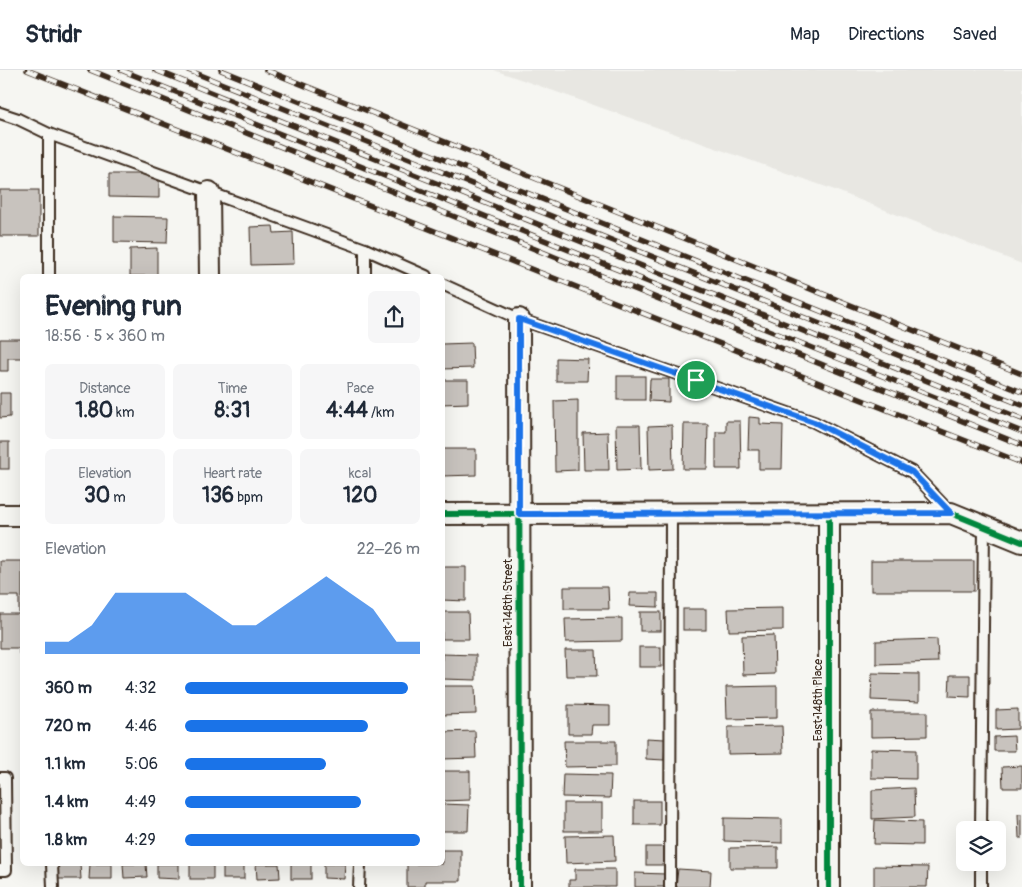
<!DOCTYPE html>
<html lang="en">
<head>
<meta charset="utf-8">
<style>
	body { margin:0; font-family:Pangolin,sans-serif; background:#f6f6f7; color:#1f2937; height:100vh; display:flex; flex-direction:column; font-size:19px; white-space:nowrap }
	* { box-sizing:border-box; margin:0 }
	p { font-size:16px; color:#747a83 }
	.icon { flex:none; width:28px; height:28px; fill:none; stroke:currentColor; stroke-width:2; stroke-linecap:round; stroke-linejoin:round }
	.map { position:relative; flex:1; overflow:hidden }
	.panel { position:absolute; left:20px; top:204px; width:425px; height:592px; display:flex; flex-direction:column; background:#fff; border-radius:8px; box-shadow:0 5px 20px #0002 }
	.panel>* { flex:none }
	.tools { position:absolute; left:956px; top:751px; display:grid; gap:10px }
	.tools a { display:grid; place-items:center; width:50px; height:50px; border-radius:8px; background:#fff; box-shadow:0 5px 20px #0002; font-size:25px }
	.pin { position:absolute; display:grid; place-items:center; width:42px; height:42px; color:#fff; margin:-21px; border:2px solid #fff; border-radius:50%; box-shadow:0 1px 5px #0007 }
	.round { display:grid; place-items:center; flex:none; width:52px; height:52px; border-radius:8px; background:#f6f6f7 }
	.head { display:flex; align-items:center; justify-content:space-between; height:85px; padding:0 25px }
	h1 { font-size:28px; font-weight:800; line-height:38px }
	.figures { display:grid; grid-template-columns:repeat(3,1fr); gap:8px; height:85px; padding:5px 25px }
	.figures div { display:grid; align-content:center; border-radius:8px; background:#f6f6f7; text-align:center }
	.figures b { font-size:21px; font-weight:800 }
	.figures small { font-size:14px; font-weight:400 }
	.figures p { font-size:14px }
	.chart { height:140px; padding:10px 25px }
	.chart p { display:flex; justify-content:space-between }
	.chart svg { width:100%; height:90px; margin-top:5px; fill:#1a73e8; opacity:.7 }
	ul { padding:0 25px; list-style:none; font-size:16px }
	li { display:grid; grid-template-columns:80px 60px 1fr; align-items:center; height:38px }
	li i { height:12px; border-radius:6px; background:#1a73e8 }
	header { display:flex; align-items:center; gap:30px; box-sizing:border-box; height:70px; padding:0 25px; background:#fff; border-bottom:1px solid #e0e1e3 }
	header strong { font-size:24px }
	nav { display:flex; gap:28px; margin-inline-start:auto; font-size:18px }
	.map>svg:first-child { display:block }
	.built { fill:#e8e7e2 }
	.building { fill:#c8c3be; stroke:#3b2a1e }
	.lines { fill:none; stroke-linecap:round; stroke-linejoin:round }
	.lane-casing { stroke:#3b2a1e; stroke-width:14 }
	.street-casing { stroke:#3b2a1e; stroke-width:24 }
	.lane { stroke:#f6f6f2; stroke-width:10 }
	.street { stroke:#f6f6f2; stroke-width:20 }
	.rail-casing { stroke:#3b2a1e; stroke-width:5.5 }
	.rail { stroke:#f6f6f2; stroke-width:4; stroke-dasharray:11; stroke-linecap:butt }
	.cycleway-casing { stroke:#f6f6f2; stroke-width:9 }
	.cycleway { stroke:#00873e; stroke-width:6 }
	.route-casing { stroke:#fff; stroke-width:10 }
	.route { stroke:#1a73e8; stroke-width:6 }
	.labels { text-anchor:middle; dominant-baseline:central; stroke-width:4; stroke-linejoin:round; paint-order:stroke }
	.street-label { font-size:12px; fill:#3b2a1e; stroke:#f6f6f2 }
</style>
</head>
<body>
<header>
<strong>Stridr</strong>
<nav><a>Map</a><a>Directions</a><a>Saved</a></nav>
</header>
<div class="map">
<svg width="1022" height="817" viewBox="0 0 1022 817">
	<rect width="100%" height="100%" fill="#f6f6f2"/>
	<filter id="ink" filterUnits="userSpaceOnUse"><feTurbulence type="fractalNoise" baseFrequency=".02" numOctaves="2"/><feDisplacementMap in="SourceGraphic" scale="10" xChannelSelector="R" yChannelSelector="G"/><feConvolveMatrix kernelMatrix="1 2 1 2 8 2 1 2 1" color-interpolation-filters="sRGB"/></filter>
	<g filter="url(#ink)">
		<path class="built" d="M 494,0 L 1022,0 L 1022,194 L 832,119 Z"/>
		<g class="building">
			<path d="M 109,104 L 159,104 L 159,128 L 109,127 Z"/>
			<rect x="0" y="120" width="39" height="46"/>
			<path d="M 114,146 L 168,147 L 167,173 L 114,172 Z"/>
			<path d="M 273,156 L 274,163 L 293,162 L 294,194 L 251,195 L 250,157 Z"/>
			<path d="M 157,178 L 157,206 L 130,206 L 130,179 Z"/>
			<path d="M 0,269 L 22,269 L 22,288 L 8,288 L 8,301 L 0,301 Z"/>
			<path d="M 472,273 L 473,298 L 442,299 L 442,274 Z"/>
			<path d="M 556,288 L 588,289 L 587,311 L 556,311 Z"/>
			<rect x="617" y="306" width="28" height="24"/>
			<path d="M 650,309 L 669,309 L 669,332 L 649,331 Z"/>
			<path d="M 442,310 L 468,310 L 468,333 L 442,334 Z"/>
			<path d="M 0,323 L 10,323 L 10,347 L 0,348 Z"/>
			<path d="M 578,330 L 578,400 L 555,401 L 554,331 Z"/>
			<path d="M 749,347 L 760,348 L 760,354 L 783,355 L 782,399 L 759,399 L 759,380 L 748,380 Z"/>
			<path d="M 726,351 L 740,351 L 741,399 L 716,399 L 716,362 L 726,362 Z"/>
			<path d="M 684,354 L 708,354 L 707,399 L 683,399 Z"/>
			<path d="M 616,355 L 640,355 L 641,399 L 617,400 Z"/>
			<path d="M 672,355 L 673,399 L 649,400 L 648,356 Z"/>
			<path d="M 608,362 L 609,400 L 584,400 L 583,363 Z"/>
			<rect x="0" y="372" width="9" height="27"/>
			<path d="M 442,379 L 476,379 L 476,405 L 442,406 Z"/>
			<path d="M 0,491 L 22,491 L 22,584 L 19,584 L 19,578 L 0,578 L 0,544 L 19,544 L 19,526 L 0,526 Z"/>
			<rect x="871" y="491" width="103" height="30"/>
			<path d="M 442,497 L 466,497 L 466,531 L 442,530 Z"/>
			<path d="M 564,517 L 608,517 L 609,539 L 564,539 Z"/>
			<path d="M 630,523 L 658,523 L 658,537 L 629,536 Z"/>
			<path d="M 783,538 L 783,560 L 729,561 L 728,539 Z"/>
			<rect x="683" y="539" width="23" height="21"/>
			<path d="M 442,542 L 468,542 L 469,569 L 442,569 Z"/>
			<rect x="640" y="542" width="21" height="19"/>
			<path d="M 622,548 L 622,571 L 566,572 L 565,549 Z"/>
			<path d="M 774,565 L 775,604 L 743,605 L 742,566 Z"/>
			<path d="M 937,569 L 938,592 L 876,594 L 876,571 Z"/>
			<rect x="639" y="577" width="22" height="20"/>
			<path d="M 565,580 L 596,580 L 597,606 L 566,606 Z"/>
			<path d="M 442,584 L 476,585 L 476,610 L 442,609 Z"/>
			<path d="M 872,603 L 919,604 L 919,632 L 871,630 Z"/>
			<path d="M 950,605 L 970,605 L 970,627 L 949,626 Z"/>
			<path d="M 442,616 L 475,616 L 476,644 L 442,645 Z"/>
			<path d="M 777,616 L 777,648 L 727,649 L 726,617 Z"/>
			<path d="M 568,635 L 610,636 L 610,655 L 592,655 L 591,664 L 568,664 Z"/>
			<path d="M 1018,639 L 1018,659 L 996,660 L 996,640 Z"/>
			<path d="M 871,642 L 927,642 L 927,666 L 871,667 Z"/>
			<path d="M 782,656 L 783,683 L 728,684 L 728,657 Z"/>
			<path d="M 475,661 L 476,688 L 442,689 L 442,662 Z"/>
			<path d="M 1014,666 L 1015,681 L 994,681 L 994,667 Z"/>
			<path d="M 646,668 L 665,669 L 664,690 L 646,689 Z"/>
			<path d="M 564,671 L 616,671 L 616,696 L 565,697 Z"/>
			<path d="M 871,679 L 916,680 L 916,709 L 871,708 Z"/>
			<path d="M 1022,696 L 1022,718 L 1003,718 L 1002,697 Z"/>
			<path d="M 442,701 L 470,701 L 470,730 L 442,731 Z"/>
			<path d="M 563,704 L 611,705 L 610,728 L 562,727 Z"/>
			<path d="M 914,718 L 915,747 L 872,749 L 872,720 Z"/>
			<rect x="634" y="731" width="26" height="24"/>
			<rect x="564" y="733" width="38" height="28"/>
			<path d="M 442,734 L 469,735 L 468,761 L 442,761 Z"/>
			<path d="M 1018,744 L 1022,744 L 1022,768 L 1019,768 Z"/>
			<path d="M 724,748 L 782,749 L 782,773 L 724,771 Z"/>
			<path d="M 875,750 L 922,752 L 922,775 L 874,774 Z"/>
			<path d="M 614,765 L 615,791 L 566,793 L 565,766 Z"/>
			<rect x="646" y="777" width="18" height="18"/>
			<path d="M 778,777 L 778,798 L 730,798 L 730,778 Z"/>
			<path d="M 442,780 L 461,780 L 461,811 L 425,811 L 425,817 L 407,817 L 407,794 L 442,794 Z"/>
			<path d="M 58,794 L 80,794 L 81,809 L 58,809 Z"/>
			<path d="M 90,794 L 112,794 L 112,809 L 89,809 Z"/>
			<path d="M 123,794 L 146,794 L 147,807 L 124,808 Z"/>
			<path d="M 157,794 L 179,794 L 179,809 L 157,808 Z"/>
			<rect x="190" y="794" width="23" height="15"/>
			<rect x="223" y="794" width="21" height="15"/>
			<path d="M 256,794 L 279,794 L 280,808 L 257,809 Z"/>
			<rect x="291" y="794" width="20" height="15"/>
			<path d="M 324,794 L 345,794 L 344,809 L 324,808 Z"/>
			<path d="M 874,796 L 928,797 L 927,817 L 874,817 Z"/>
			<path d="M 575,799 L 615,799 L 615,817 L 569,817 L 569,810 L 575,810 Z"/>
			<path d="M 678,799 L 711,801 L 710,817 L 676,817 Z"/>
			<path d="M 635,803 L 666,804 L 666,817 L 635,817 Z"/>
		</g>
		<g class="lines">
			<defs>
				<g id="lane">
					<path d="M 0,43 L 18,49 L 49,64 L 365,179 L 426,206"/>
					<path d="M 49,206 L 49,64"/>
					<path d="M 365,206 L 365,179"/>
					<path d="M 442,214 L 519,249 L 814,352 L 912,402 L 950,442"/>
					<path d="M 0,708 L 5,708 L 6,800 L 0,800"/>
					<path d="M 981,760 L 984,456"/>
					<path d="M 52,794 L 53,817"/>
					<path d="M 359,817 L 360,794"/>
					<path d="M 670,817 L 671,443"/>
					<path d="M 981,817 L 981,792"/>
				</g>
				<g id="street">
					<path d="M 209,122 L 210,206"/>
					<path d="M 519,249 L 520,817"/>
					<path d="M 829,443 L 829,817"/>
					<path d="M 442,444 L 951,443 L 1022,472"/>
					<path d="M 0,445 L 22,445"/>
				</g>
			</defs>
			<use href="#lane" class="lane-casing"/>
			<use href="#street" class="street-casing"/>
			<use href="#lane" class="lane"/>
			<use href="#street" class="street"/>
			<defs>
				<g id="rail">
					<path d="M 27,0 L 1022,393"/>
					<path d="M 90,0 L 1022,375"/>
					<path d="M 121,0 L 1022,362"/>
					<path d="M 155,0 L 1022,349"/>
					<path d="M 188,0 L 1022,335"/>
					<path d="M 221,0 L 1022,322"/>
					<path d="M 266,0 L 1022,304"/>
				</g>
			</defs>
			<use href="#rail" class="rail-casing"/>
			<use href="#rail" class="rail"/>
			<defs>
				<g id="cycleway">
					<path d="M 519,249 L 520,817"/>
					<path d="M 829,443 L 829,817"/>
					<path d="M 442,444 L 951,443 L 1022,472"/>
				</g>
			</defs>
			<use href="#cycleway" class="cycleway-casing"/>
			<use href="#cycleway" class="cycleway"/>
		</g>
	</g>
	<g class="lines" filter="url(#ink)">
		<defs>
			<path id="route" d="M 519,249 L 814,352 L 912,402 L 951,443 L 519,444 Z"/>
		</defs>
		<use href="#route" class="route-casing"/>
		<use href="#route" class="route"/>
	</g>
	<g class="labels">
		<g class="street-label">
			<text transform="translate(508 533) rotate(-90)">East 148th Street</text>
			<text transform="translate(818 630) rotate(-90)">East 148th Place</text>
		</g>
	</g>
</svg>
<div class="tools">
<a><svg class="icon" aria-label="layers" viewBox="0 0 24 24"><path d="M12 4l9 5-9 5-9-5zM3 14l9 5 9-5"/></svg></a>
</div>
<div class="pin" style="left:696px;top:310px;background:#1e9e55"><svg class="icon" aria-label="arrive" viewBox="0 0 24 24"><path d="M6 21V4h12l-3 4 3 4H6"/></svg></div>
<section class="panel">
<div class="head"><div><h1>Evening run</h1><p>18:56 · 5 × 360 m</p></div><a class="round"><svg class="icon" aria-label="share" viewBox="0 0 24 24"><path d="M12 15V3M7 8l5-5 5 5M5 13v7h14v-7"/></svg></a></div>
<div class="figures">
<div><p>Distance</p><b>1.80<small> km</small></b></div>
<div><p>Time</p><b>8:31</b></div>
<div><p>Pace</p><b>4:44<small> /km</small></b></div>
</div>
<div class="figures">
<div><p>Elevation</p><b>30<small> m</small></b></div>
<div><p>Heart rate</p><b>136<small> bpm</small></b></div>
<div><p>kcal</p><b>120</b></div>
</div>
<div class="chart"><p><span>Elevation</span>22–26 m</p>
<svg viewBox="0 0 160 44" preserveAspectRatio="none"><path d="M0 44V38L10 38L20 30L30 14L40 14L50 14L60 14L70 22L80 30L90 30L100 22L110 14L120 6L130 14L140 22L150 38L160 38V44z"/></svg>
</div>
<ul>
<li><b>360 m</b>4:32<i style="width:95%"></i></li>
<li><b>720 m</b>4:46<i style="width:78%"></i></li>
<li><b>1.1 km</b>5:06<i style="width:60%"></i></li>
<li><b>1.4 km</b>4:49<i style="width:75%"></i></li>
<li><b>1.8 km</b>4:29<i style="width:100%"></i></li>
</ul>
</section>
</div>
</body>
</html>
